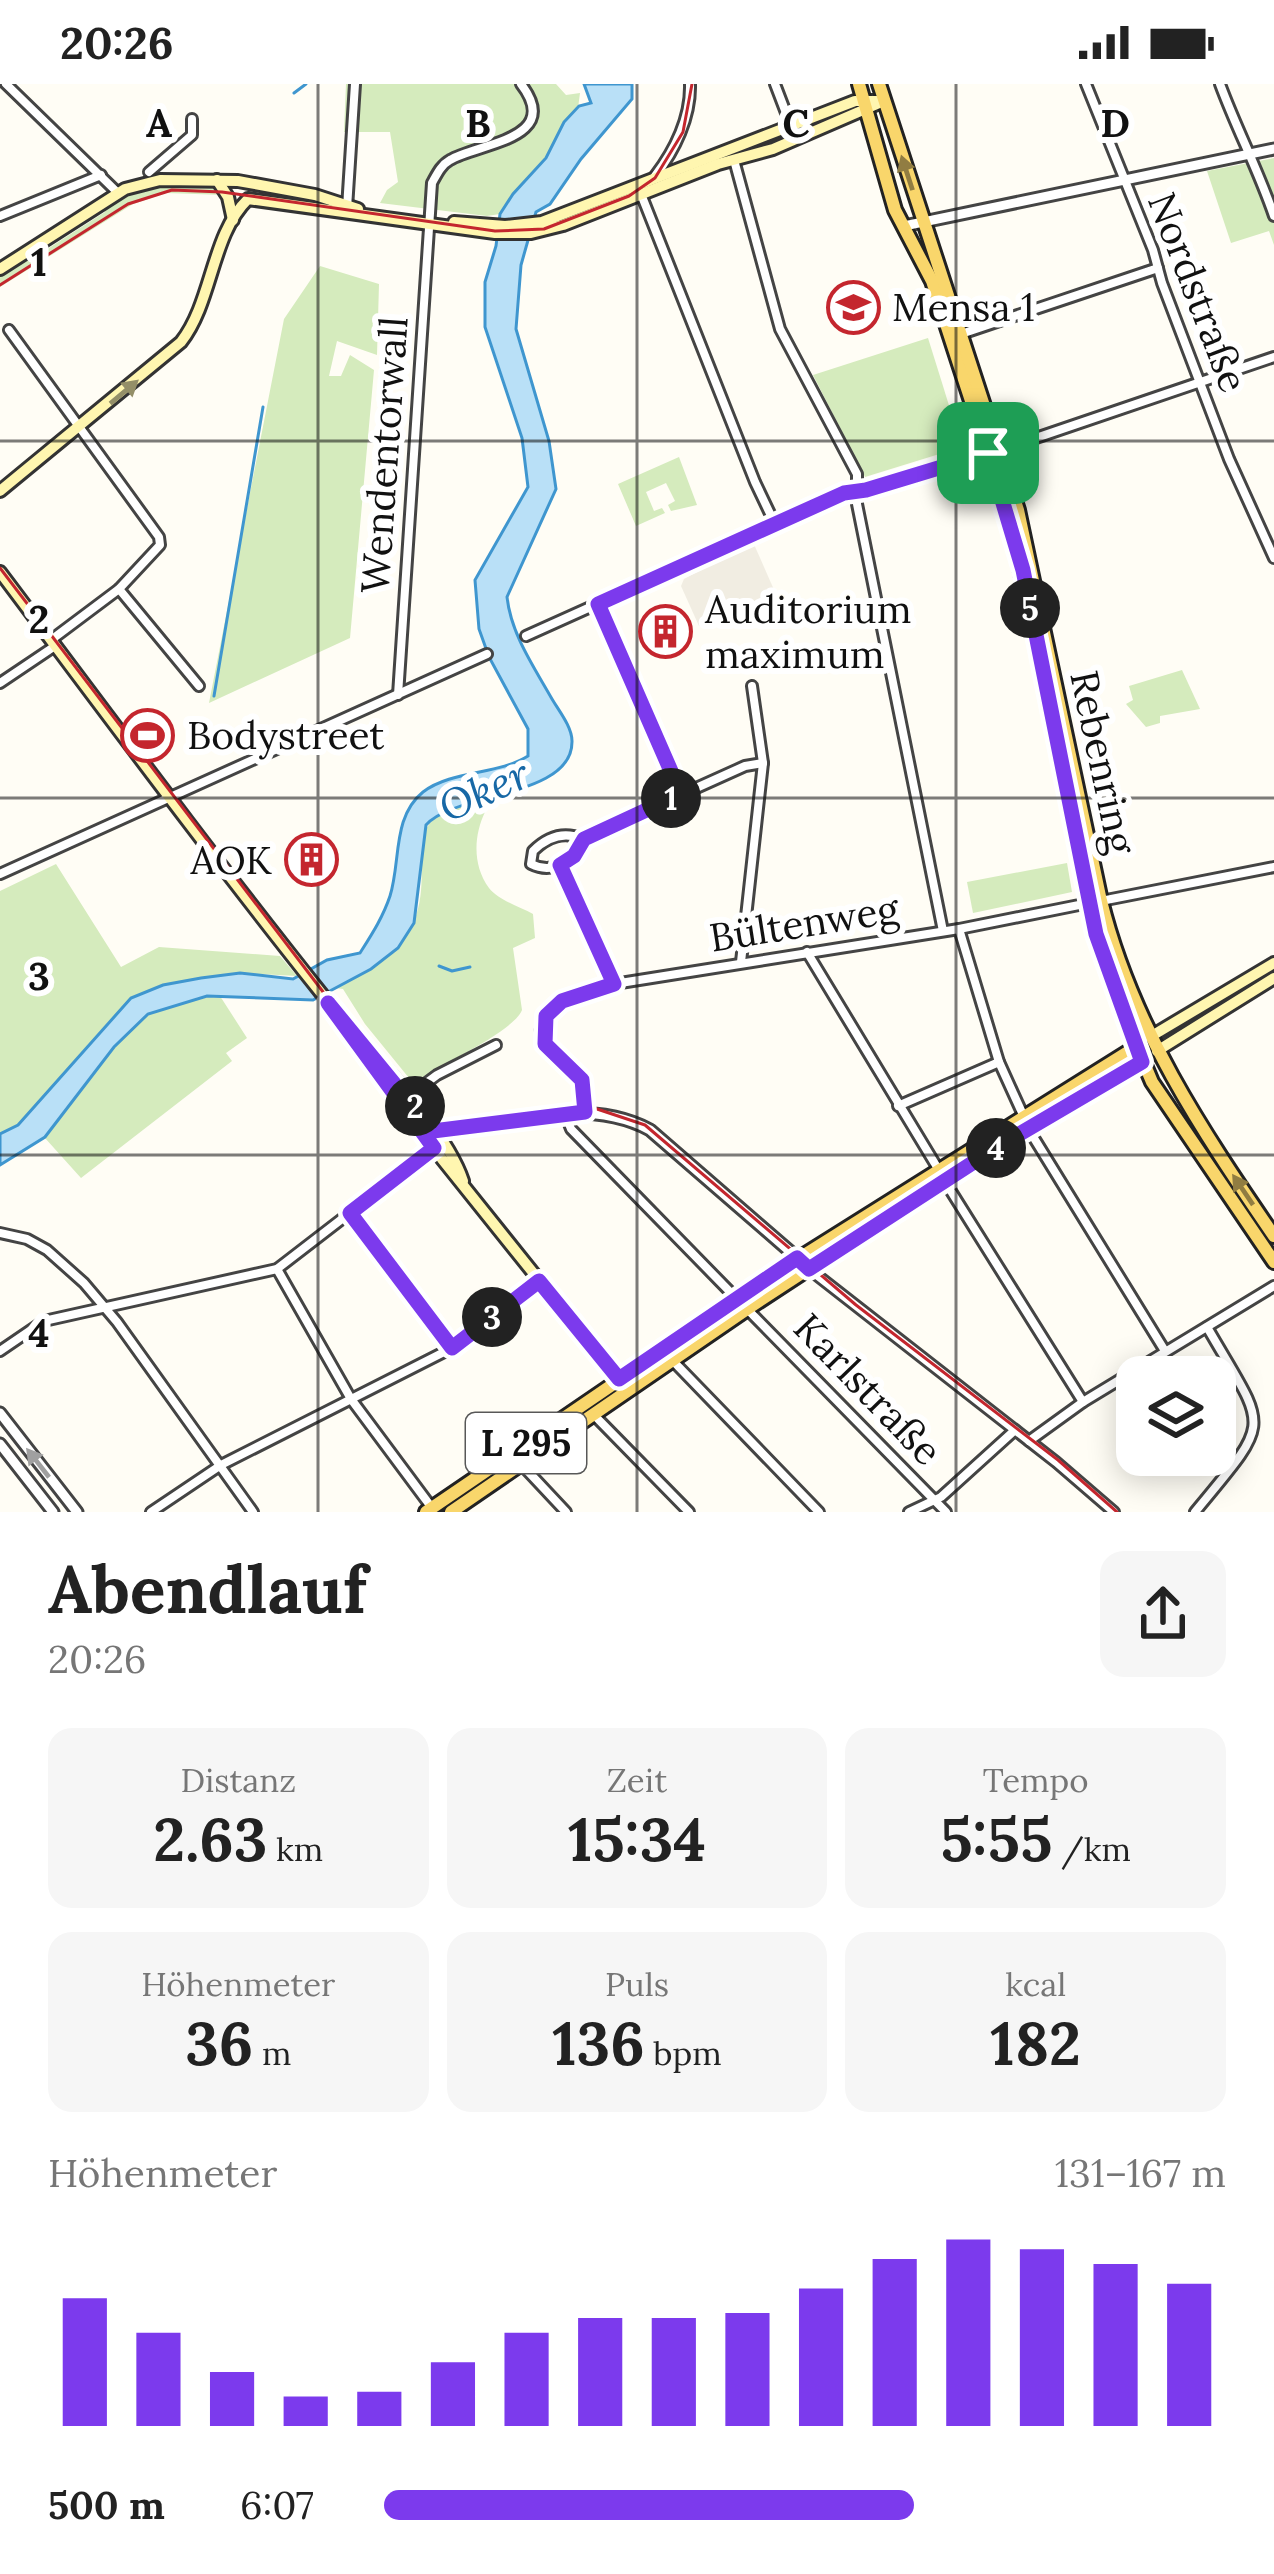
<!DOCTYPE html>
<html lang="de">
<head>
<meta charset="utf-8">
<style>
	body { margin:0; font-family:Lora,serif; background:#f6f6f6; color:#222; height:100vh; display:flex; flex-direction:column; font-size:45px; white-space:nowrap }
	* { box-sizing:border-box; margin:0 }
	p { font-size:39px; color:#767676 }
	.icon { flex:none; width:66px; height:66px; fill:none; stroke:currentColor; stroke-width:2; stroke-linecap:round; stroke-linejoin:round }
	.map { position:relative; height:1428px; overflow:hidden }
	.side { display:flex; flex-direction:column; background:#fff; flex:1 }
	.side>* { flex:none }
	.controls { position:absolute; left:1116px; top:1272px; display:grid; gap:24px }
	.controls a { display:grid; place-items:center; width:120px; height:120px; border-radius:24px; background:#fff; box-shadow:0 6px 30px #0003; font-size:60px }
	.pin { position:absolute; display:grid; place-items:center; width:102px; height:102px; color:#fff; margin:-51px; border-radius:24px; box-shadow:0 6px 18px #0006 }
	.km { position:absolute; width:60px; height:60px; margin:-30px; border-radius:50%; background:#222; color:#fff; font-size:33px; line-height:60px; text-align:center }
	.round { display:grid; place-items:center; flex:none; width:126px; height:126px; border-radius:24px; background:#f6f6f6 }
	.summary { display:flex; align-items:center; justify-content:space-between; height:204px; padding:0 48px }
	h1 { font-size:66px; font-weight:800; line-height:90px }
	.stats { display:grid; grid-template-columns:repeat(3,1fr); gap:18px; height:204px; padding:12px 48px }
	.stats div { display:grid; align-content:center; border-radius:24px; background:#f6f6f6; text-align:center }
	.stats b { font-size:60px; font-weight:800 }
	.stats small { font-size:33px; font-weight:400 }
	.stats p { font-size:33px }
	.chart { height:336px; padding:24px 48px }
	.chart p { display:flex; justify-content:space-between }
	.chart svg { width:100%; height:216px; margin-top:12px; stroke:#7c3aed; stroke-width:6 }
	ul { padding:0 48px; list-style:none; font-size:39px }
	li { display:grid; grid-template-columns:192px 144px 1fr; align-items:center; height:90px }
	li i { height:30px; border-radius:15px; background:#7c3aed }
	.status { display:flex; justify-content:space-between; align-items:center; height:84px; padding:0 60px; background:#fff; direction:ltr }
	.status svg { height:33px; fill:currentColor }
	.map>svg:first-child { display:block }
	.green { fill:#d5ebbd }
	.plaza { fill:#f1ede2 }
	.water { fill:#b9e0f7; stroke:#3f96cf; stroke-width:3 }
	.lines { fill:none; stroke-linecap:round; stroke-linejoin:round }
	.stream { stroke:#3f96cf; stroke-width:3 }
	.minor-casing { stroke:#444; stroke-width:14 }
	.tertiary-casing { stroke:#444; stroke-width:15 }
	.secondary-casing { stroke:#333; stroke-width:16 }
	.primary-casing { stroke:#222; stroke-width:18 }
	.minor { stroke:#fff; stroke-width:8 }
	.tertiary { stroke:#fff; stroke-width:9 }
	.secondary { stroke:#fff6b0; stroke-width:10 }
	.primary { stroke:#f9d66b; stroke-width:12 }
	.tram { stroke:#c4262e; stroke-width:3 }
	.oneway { fill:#917d42 }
	.oneway2 { fill:#948f68 }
	.oneway3 { fill:#a0a0a0 }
	.route-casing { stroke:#fff; stroke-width:24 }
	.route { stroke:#7c3aed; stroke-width:15 }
	.grid { fill:none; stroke:#111; stroke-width:3; stroke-opacity:0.55 }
	.labels { text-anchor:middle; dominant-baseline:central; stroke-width:12; stroke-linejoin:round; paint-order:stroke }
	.shield { fill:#fff; stroke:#585858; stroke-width:3 }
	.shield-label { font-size:36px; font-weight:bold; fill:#111 }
	.street-label { font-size:39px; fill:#111; stroke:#fff }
	.poi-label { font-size:39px; fill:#111; stroke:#fff; text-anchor:start }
	.water-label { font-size:42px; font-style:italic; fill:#1768a6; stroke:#fff }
	.grid-label { font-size:39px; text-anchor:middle; font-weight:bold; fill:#111; stroke:#fff; stroke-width:12; stroke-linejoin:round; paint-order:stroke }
</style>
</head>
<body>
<div class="status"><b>20:26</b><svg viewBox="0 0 49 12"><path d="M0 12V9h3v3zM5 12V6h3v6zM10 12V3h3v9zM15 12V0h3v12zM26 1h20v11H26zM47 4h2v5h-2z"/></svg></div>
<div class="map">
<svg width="1274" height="1428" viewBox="0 0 1274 1428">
	<rect width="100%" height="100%" fill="#fffdf5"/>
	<g class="green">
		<path d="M 346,0 L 556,0 L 566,11 L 580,9 L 578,24 L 564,38 L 546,74 L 513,110 L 500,130 L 487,132 L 380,119 L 387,106 L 398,98 L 390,48 L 344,48 Z"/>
		<path d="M 1274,74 L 1274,161 L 1269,147 L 1231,159 L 1207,87 Z"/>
		<path d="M 210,100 L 224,111 L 166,109 L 133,120 L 0,203 L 0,190 L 29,172 L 38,171 L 105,128 L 104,124 C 138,101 170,101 210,100 Z"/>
		<path d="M 320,182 L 379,200 L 377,271 L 337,257 L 329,292 L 341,292 L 350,271 L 374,286 L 350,554 L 209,619 L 284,235 Z"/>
		<path d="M 928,254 L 962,363 L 865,393 L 813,291 Z"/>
		<path d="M 679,373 L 697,421 L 671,427 L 668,421 L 675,417 L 666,399 L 646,408 L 654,427 L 662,424 L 665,429 L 636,442 L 618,400 Z"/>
		<path d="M 1182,586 L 1200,625 L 1160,632 L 1160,639 L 1146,643 L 1126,620 L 1133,616 L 1129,602 Z"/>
		<path d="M 476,717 L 485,728 C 474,751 472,781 489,804 C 498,816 520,823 533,830 L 535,854 L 513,864 L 522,926 C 513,948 443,979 418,996 L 409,994 L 365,940 L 343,905 L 335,904 C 361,890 403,866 414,837 C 437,780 392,733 476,717 Z"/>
		<path d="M 1067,779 L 1072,808 L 973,829 L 967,798 Z"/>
		<path d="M 56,780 L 121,883 L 159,863 L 280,872 L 297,892 L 240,889 L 109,937 L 18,1041 L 0,1050 L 0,807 Z"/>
		<path d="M 207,912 L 220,912 L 247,954 L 226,969 L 232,977 L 81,1094 L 45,1054 L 114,963 L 148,930 Z"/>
	</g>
	<path class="plaza" d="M 753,458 L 775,508 L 699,542 L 681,502 L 684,495 Z"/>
	<path class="water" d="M 584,0 L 632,0 L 632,15 L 581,75 L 550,120 L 536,128 L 521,181 L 516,245 L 549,357 L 556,405 L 507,513 C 511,550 534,583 552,615 C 559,627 572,643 572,657 C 573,714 454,708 426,741 L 414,839 L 398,864 L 371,885 L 313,916 L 207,912 L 148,930 L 114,963 L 45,1053 L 0,1081 L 0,1050 L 18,1041 L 131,914 L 163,901 L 201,894 L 240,889 L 293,895 L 327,876 L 360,869 C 372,850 383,833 390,812 C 401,777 392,733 423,708 C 452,686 498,691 528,672 L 528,645 L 489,573 L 479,545 L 475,496 L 528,403 L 522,354 L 485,243 L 485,198 L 496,162 L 500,130 L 513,110 L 546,74 L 564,38 L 579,22 L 591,19 Z"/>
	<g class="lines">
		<g class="stream">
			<path d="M 294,9 L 306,0"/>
			<path d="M 214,612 L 263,323"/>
			<path d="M 439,882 L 452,887 L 470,883"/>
		</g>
		<defs>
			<g id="minor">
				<path d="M 6,0 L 118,109"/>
				<path d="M 775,0 L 791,42"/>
				<path d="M 1086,0 L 1153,166 L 1162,199 L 1229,375 L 1274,474"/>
				<path d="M 1220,0 C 1237,46 1258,85 1274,132"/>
				<path d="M 734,76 L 780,245 L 857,390 L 857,420 L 943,847"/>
				<path d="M 149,88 L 192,51 L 192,35"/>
				<path d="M 655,92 C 675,66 691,33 690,0"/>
				<path d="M 641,110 L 755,398 L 774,438"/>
				<path d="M 347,124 L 355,0"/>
				<path d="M 0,132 L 101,91"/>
				<path d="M 9,246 L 159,453 L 160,461 L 119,505 L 51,556"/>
				<path d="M 961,250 L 1158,184"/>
				<path d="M 119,505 L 199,602"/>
				<path d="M 598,520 L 681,710"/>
				<path d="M 526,552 L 844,409 L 866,406 L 977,374 L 1274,273"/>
				<path d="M 0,599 L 55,562"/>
				<path d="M 398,611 L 432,99 C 437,90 441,81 450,76 C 478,59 564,56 521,0"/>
				<path d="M 583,755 C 575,777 553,791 531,780 L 533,767 C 548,752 564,747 583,755 L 745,682 L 763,679"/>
				<path d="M 560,781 L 614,900"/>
				<path d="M 0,790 L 487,570"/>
				<path d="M 1101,817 L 1274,783"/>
				<path d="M 959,845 L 999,978 L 1024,1033"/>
				<path d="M 807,868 L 940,1088"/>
				<path d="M 741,878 L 763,679 L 752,602"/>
				<path d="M 410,1011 L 437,991 L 496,961"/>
				<path d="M 898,1022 L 999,978"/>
				<path d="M 585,1028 L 582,996 C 572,984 554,975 546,962 C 522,922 588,906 614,900 L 959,845 L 1089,819"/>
				<path d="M 565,1030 L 571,1045 L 737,1215"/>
				<path d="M 1029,1046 L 1165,1267"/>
				<path d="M 944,1096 L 1083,1318"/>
				<path d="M 350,1129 L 452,1264"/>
				<path d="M 0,1149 L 27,1155 L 47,1166 L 84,1199 L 117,1238 L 253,1428"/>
				<path d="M 277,1185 L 351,1315 L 432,1424"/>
				<path d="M 809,1185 L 1056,1378 L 1114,1428"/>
				<path d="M 748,1226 L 946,1428"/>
				<path d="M 0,1267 L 44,1237 L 277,1185 L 434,1064"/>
				<path d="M 673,1277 L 819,1428"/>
				<path d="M 594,1331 L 689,1428"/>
				<path d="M 1029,1357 L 1083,1318 L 1274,1202"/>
				<path d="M 522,1381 L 566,1428"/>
				<path d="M 151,1428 L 221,1381 L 452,1264 L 539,1197"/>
				<path d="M 909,1428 L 941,1413 L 1015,1346"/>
				<path d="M 1195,1428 C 1274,1332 1268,1349 1207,1243"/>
			</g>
			<g id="tertiary">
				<path d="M 904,142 L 1274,65"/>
				<path d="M 433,1047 C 499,1037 589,1012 650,1046 L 801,1177"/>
				<path d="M 0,1329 L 77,1428"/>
				<path d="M 0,1360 L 53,1428"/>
			</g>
			<g id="secondary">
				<path d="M 217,96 L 228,113 L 233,136"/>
				<path d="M 454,138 L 505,142 L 542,138 L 855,17 L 884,17"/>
				<path d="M 0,185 L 125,105 L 160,96 L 238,97 L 315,111 L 358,125"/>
				<path d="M 0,407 L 181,258 C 213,217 211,151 248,115 L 495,149 L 531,149 L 563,141 L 718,80 L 773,65 L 884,17"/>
				<path d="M 0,488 C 106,629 211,771 321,909 C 360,959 444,1039 463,1097"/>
				<path d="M 343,942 L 442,1075 L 623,1301"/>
				<path d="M 1150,953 L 1274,879"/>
				<path d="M 1157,967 L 1274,894"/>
			</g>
			<g id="primary">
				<path d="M 859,0 L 895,126 L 932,197 L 1011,440 L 1092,832 L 1118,917 L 1152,998 L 1274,1178"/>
				<path d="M 879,0 L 1018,426 L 1101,817 C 1132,942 1202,1047 1274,1152"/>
				<path d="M 426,1428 L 785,1183 L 1139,961"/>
				<path d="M 451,1428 L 747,1225 L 944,1096 L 1146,975"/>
			</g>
		</defs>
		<use href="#minor" class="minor-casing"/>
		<use href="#tertiary" class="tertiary-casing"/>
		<use href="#secondary" class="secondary-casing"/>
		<use href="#primary" class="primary-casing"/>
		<use href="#minor" class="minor"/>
		<use href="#tertiary" class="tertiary"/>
		<use href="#secondary" class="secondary"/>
		<use href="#primary" class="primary"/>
		<g class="tram">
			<path d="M 0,201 L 128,120 L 172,106 L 222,108 L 495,147 L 544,145 L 629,112 L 655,94 L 683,48 L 692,0"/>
			<path d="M 0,484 L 330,917 L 425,1033 L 452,1041 L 597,1025 L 645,1041 L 856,1221 L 1058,1376 L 1117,1428"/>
		</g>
	</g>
	<defs><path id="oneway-solid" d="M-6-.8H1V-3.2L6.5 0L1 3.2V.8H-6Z" transform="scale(3)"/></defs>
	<g class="oneway">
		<use href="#oneway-solid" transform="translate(907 89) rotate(-108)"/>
		<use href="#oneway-solid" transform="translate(1243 1106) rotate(-124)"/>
	</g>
	<use class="oneway2" href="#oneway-solid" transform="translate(124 308) rotate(-40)"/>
	<use class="oneway3" href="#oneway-solid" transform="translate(38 1379) rotate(-128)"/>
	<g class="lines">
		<defs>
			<path id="route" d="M 988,369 L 1023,486 L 1096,850 L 1142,978 L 994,1065 L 809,1185 L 797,1174 L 619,1295 L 539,1197 L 452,1264 L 350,1129 L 434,1064 L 328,919 L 433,1047 L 585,1028 L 582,996 L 545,960 L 546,932 L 562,917 L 614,900 L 560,781 L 574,772 L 584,755 L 681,710 L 598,520 L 844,409 L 866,406 Z"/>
		</defs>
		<use href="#route" class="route-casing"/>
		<use href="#route" class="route"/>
	</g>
	<path class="grid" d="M 318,0 L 318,1428M 637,0 L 637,1428M 956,0 L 956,1428M 0,357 L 1274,357M 0,714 L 1274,714M 0,1071 L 1274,1071"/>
	<defs>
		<symbol id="university-ring" viewBox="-11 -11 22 22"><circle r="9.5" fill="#fff" stroke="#c4262e" stroke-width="1.5"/><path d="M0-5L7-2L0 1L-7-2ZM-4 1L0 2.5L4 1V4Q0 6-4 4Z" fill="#c4262e"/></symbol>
		<symbol id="building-ring" viewBox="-11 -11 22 22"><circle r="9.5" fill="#fff" stroke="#c4262e" stroke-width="1.5"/><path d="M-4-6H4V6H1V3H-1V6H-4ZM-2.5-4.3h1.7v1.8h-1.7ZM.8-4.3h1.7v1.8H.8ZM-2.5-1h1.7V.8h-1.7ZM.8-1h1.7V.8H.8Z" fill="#c4262e"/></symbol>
		<symbol id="stadium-ring" viewBox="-11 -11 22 22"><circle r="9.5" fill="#fff" stroke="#c4262e" stroke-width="1.5"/><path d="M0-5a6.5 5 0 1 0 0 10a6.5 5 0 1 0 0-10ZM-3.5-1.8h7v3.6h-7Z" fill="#c4262e"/></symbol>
	</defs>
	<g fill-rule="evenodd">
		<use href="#university-ring" x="824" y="194" width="59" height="59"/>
		<use href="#building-ring" x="636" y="518" width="59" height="59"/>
		<use href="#stadium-ring" x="118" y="622" width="59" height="59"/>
		<use href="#building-ring" x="282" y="746" width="59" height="59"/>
	</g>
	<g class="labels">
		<rect class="shield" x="466" y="1329" width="120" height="60" rx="9"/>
		<g class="shield-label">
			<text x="526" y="1359">L 295</text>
		</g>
		<g class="street-label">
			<text transform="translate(1198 208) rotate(69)">Nordstraße</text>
			<text transform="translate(384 371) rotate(-86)">Wendentorwall</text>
			<text transform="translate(1103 678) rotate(78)">Rebenring</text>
			<text transform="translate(804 839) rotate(-9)">Bültenweg</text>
			<text transform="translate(868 1305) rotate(46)">Karlstraße</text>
		</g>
		<g class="poi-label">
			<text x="892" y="223">Mensa 1</text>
			<text x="705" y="525">Auditorium<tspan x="705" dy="45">maximum</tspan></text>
			<text x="187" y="651">Bodystreet</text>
			<text x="272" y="776" text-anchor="end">AOK</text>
		</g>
		<g class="water-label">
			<text transform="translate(484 706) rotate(-24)">Oker</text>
		</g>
	</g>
	<g class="grid-label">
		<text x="159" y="53">A</text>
		<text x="478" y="53">B</text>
		<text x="796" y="53">C</text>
		<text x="1115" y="53">D</text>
		<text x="39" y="192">1</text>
		<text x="39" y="549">2</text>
		<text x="39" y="906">3</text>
		<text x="39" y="1263">4</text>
	</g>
</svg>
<div class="controls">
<a><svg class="icon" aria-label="layers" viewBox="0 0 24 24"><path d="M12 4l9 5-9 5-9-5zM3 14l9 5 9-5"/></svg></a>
</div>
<div class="pin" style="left:988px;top:369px;background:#1e9e55"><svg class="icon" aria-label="arrive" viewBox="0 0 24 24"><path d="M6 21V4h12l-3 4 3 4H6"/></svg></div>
<b class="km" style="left:671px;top:714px">1</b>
<b class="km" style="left:415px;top:1022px">2</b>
<b class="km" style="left:492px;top:1233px">3</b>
<b class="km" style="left:996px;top:1064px">4</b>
<b class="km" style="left:1030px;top:524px">5</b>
</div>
<section class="side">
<div class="summary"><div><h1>Abendlauf</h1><p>20:26</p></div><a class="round"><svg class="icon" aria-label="share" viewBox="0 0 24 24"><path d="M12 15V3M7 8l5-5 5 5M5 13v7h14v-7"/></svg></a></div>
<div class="stats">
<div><p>Distanz</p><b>2.63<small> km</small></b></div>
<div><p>Zeit</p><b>15:34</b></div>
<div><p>Tempo</p><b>5:55<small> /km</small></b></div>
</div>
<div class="stats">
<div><p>Höhenmeter</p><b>36<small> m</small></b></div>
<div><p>Puls</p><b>136<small> bpm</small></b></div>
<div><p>kcal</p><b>182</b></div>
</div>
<div class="chart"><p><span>Höhenmeter</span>131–167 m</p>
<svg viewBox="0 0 160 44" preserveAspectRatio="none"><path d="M5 44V18M15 44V25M25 44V33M35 44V38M45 44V37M55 44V31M65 44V25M75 44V22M85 44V22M95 44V21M105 44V16M115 44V10M125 44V6M135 44V8M145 44V11M155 44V15"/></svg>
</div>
<ul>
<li><b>500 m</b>6:07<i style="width:63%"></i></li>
</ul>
</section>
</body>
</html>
